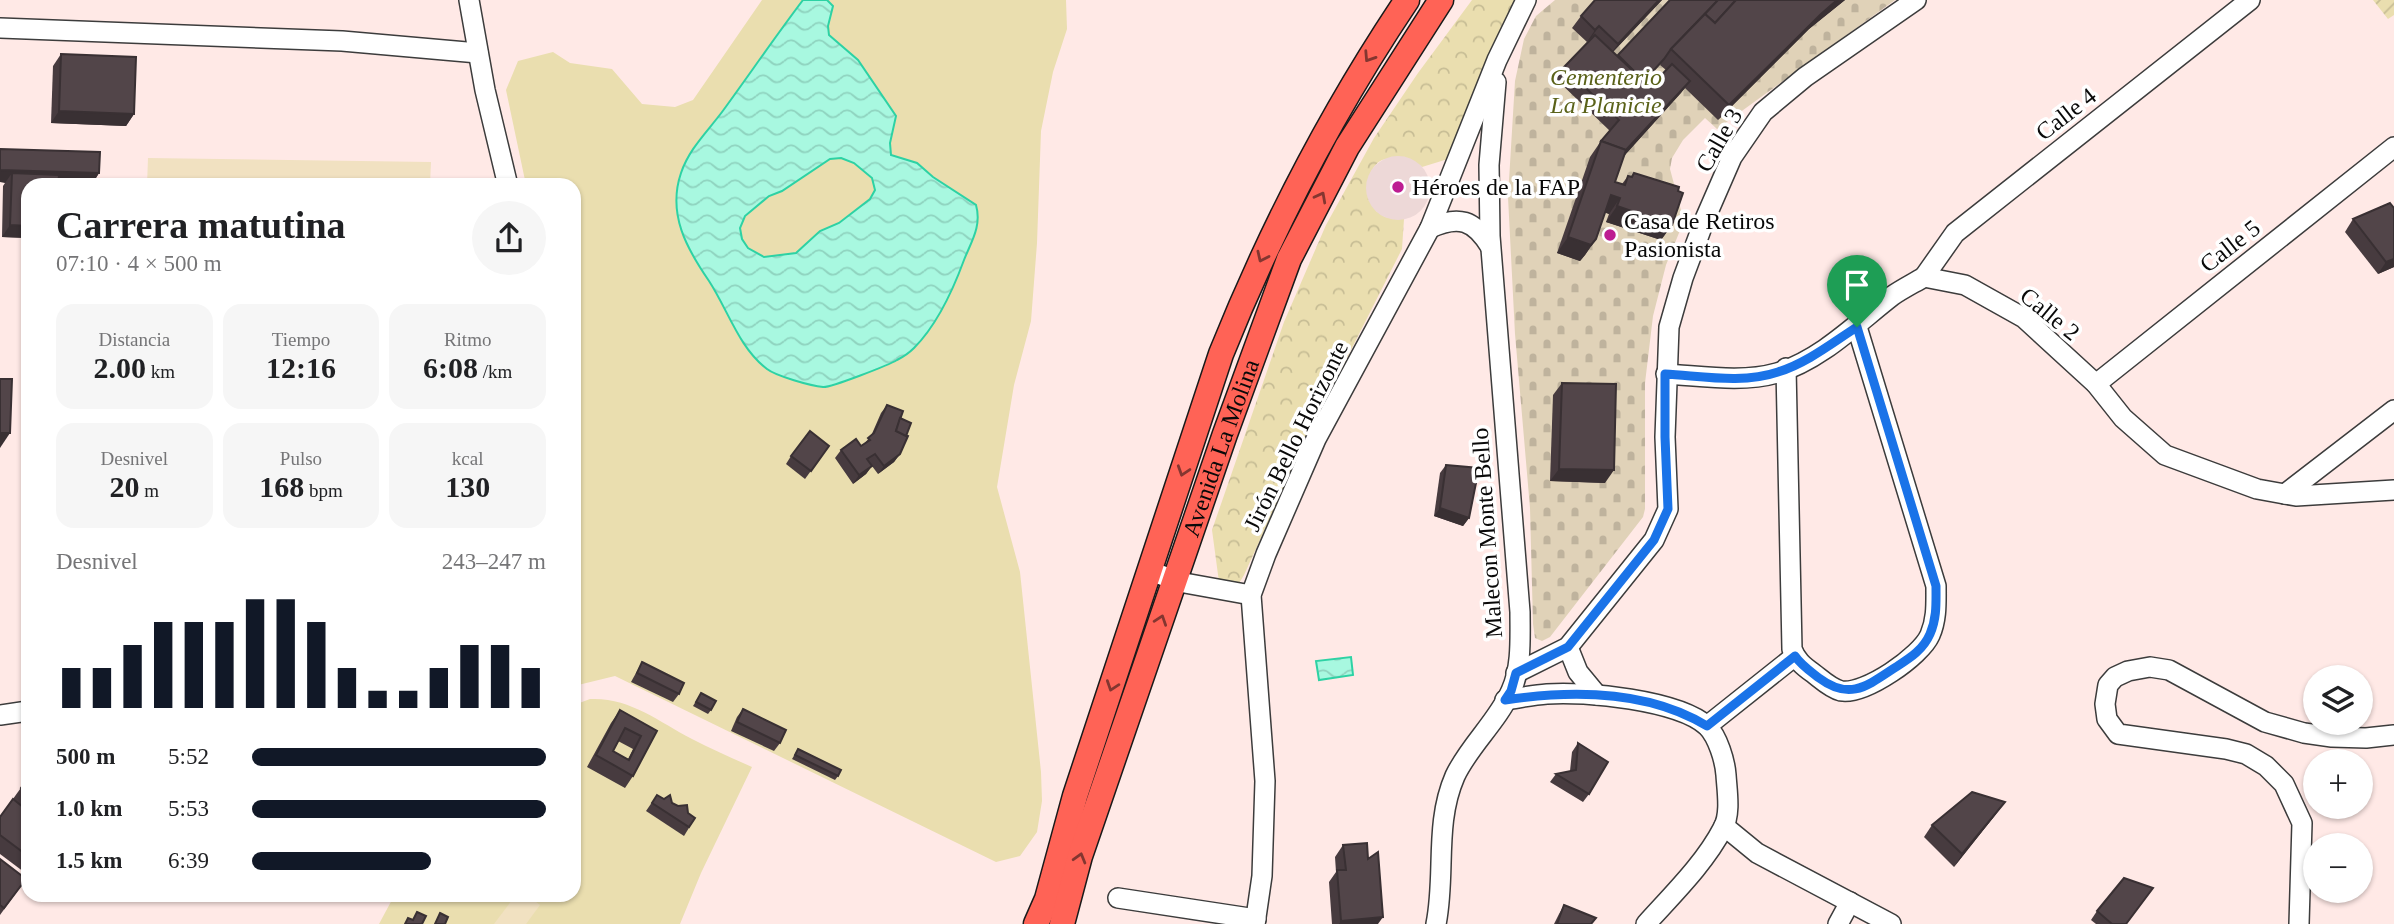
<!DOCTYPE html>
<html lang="es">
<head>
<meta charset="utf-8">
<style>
	body { margin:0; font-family:"Times New Roman",serif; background:#f6f6f6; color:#202124; height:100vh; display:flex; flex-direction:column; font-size:26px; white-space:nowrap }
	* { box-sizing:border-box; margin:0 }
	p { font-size:23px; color:#757577 }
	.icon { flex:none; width:38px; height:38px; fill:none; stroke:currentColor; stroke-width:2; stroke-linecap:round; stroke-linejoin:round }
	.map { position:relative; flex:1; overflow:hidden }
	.side { position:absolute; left:21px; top:178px; width:560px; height:724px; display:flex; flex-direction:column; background:#fff; border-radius:21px; box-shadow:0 2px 5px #0004 }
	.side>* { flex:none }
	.buttons { position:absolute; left:2303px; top:665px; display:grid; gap:14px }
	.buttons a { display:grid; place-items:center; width:70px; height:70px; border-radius:50%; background:#fff; box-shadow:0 2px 5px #0004; font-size:35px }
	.pin { position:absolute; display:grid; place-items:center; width:60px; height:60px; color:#fff; margin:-72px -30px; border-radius:50% 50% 50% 0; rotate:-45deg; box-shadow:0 0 7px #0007 }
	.pin .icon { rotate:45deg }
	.round { display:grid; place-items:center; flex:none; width:74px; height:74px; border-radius:37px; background:#f6f6f6 }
	.headline { display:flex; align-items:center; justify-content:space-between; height:119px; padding:0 35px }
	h1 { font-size:38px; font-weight:700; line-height:52px }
	.figures { display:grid; grid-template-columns:repeat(3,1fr); gap:10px; height:119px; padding:7px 35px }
	.figures div { display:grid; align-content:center; border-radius:18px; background:#f6f6f6; text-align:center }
	.figures b { font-size:30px; font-weight:700 }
	.figures small { font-size:19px; font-weight:400 }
	.figures p { font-size:19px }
	.chart { height:196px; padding:14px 35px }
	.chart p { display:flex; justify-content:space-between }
	.chart svg { width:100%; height:126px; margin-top:7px; stroke:#111827; stroke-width:6 }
	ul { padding:0 35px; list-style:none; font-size:23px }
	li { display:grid; grid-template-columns:112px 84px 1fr; align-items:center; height:52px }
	li i { height:18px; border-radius:9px; background:#111827 }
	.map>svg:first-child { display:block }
	.grass { fill:#eadeaf }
	.cemetery { fill:url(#cemetery-stones) }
	.park { fill:url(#park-crowns) }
	.garden { fill:url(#garden-furrows) }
	.pitch { fill:#f1e1c1 }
	.plaza { fill:#edd8d7 }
	.water { fill:url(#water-waves); stroke:#2dd2a4; stroke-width:2; fill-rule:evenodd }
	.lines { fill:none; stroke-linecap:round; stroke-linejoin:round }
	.minor-casing { stroke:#3c3c3c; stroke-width:22 }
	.major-casing { stroke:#1a1a1a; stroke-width:27 }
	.minor { stroke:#fff; stroke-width:19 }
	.major { stroke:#ff6356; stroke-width:24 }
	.wall { fill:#473b3f; fill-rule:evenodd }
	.shaded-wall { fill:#393033 }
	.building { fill:#524549; stroke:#393033; stroke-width:2; fill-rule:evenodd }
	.oneway { stroke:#843630 }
	.route-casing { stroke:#fff; stroke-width:14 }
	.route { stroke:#1a73e8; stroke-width:9 }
	.poi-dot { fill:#bd1d92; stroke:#fff; stroke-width:2.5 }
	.labels { text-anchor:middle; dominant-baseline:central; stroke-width:7; stroke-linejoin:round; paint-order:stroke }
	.park-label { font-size:24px; font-style:italic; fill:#5a6219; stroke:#fff }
	.street-label { font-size:24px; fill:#090909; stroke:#fff }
	.poi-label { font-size:24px; fill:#090909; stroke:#fff; text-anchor:start }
</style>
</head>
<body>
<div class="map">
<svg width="2394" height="924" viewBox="0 0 2394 924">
	<defs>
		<pattern id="cemetery-stones" width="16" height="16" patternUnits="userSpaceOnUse" patternTransform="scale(1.75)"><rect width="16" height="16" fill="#e0d2b8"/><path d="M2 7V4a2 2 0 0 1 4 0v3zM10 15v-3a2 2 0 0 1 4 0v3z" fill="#bfb39d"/></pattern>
		<pattern id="park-crowns" width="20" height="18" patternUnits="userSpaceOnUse" patternTransform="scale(1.75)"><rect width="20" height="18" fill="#eadeaf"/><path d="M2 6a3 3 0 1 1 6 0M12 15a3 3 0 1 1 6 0" fill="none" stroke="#c7bd95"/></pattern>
		<pattern id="garden-furrows" width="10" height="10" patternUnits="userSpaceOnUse" patternTransform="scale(1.75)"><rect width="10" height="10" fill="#eadeaf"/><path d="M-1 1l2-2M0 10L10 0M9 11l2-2" fill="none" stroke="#c7bd95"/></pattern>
		<pattern id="water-waves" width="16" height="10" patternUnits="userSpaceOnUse" patternTransform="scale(1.75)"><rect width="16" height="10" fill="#a8f8e0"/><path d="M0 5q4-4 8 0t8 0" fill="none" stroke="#8fd3bf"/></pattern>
	</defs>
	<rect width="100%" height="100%" fill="#ffe9e6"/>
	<g class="grass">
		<path d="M 762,0 L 1066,0 L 1067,29 L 1053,72 L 1041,131 L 1037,243 L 1031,321 L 1014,385 L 997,487 L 1020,572 L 1041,772 L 1042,801 L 1037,832 L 1020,856 L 996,862 L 615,676 L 574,686 L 574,186 L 526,185 L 506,90 L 518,61 L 553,52 L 570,63 L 612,69 L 642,104 L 675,107 L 693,100 Z"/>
		<path d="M 590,699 C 629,697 658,721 692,739 C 711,749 732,758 752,767 L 701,873 L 680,924 L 379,924 L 394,896 L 574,896 L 574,705 Z"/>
	</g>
	<path class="cemetery" d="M 1555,0 L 1895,0 L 1717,129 L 1705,118 L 1683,140 L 1672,158 L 1670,169 L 1682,214 L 1681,228 L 1666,265 L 1653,316 L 1645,383 L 1645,509 L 1643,517 L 1550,637 L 1542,641 L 1535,638 L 1533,624 L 1530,508 L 1515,334 L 1508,197 L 1515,81 L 1524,39 L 1536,16 Z"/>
	<path class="park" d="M 1472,0 L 1515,0 L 1448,159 L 1422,167 C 1414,160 1392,156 1382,160 C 1376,163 1373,168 1370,174 L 1376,211 L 1385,217 L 1404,219 L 1402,249 L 1308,435 L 1244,575 L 1238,585 L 1219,582 L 1212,530 L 1284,322 L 1326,225 L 1374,138 L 1418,73 Z"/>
	<path class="garden" d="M 2373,0 L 2394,0 L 2394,15 L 2388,19 Z"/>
	<g class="pitch">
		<path d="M 148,158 L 431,162 L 430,185 L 147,185 Z"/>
		<path d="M 515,896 L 528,896 L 540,905 L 526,924 L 494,924 Z"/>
	</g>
	<circle class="plaza" cx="1398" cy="188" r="32"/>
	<g class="water">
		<path d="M 803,0 L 827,0 L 833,6 L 828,26 L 829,35 L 858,60 L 896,116 L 890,143 L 891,155 L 917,163 L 933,177 L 976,205 C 982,226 971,242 964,260 C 953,290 937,325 914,348 C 910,352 903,357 897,360 C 889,365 830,388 823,387 C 811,386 776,376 767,369 C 739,348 728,310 709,281 C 687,249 667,214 681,173 C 689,149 707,132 722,112 C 749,75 775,37 803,0 ZM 841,158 L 854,163 L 872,178 L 875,190 L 870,199 L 839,223 L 820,231 L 796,253 L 764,257 L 748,248 L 742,239 L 740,228 L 745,216 L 769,196 L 782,191 L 830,159 Z"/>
		<path d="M 1351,657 L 1353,675 L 1319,680 L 1316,661 Z"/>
	</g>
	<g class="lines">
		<defs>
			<g id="minor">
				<path d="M 469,0 L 485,90 L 508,186"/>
				<path d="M 0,28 L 342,41 L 478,53"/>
				<path d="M 1430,228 C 1459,215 1474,220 1490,246"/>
				<path d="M 1924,277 L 1955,233 L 2250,0"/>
				<path d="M 1786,368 L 1792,649 C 1796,660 1803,666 1813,673 C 1821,679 1830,688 1841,691 C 1865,695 1921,656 1930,635 C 1937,619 1936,603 1936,586 L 1857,327"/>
				<path d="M 1666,374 C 1702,376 1742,383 1777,373 C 1821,360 1857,323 1892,296 C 1902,289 1914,283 1924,277 L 1965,285 L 2024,318 L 2096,384 L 2123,418 L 2165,455 L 2257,489 L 2296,496 L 2394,490"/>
				<path d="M 2096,384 L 2394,147"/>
				<path d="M 2285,494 L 2394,410"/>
				<path d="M 1151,571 L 1179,582 L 1251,595"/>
				<path d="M 1568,647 L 1578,672 L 1597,695"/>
				<path d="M 1516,673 L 1568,647 L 1654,540 L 1668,509 L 1665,437 L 1669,327 L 1683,278 L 1705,219 L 1732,157 L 1763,112 L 1805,77 L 1916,0"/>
				<path d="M 1505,700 C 1519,698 1533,695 1547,694 C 1585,691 1678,700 1707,726 C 1718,737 1725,761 1726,775 C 1727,791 1731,814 1723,828 C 1705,863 1672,895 1646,924"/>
				<path d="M 0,715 L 28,711"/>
				<path d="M 1707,726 L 1795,656"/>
				<path d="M 1724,826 L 1757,853 L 1891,924"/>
				<path d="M 1118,898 L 1256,919"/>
				<path d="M 1255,924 L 1262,876 L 1265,781 L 1251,595 L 1266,554 L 1316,439 L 1430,228 L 1497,60 L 1526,0"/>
				<path d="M 1436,924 C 1446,875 1434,824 1455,776 C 1469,746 1497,722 1511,691 C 1522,667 1520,637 1520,612 L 1490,236 L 1489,165 L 1496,82"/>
				<path d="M 1838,924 L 1850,902"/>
				<path d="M 2299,924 L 2302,823 L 2284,784 L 2266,766 L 2246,754 L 2226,749 L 2118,734 L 2107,719 L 2105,704 L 2108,685 L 2115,677 L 2128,671 L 2150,667 L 2169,670 L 2265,722 L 2304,733 L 2332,737 L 2366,738 L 2394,735"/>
			</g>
			<g id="major">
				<path d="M 1036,924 L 1047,899 L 1075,796 L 1221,354 C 1272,227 1331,113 1407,0"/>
				<path id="s1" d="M 1062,924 L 1080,856 L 1225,434 L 1289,259 L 1347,147 L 1441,0"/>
			</g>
		</defs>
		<use href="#minor" class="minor-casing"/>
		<use href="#major" class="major-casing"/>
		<use href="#minor" class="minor"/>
		<use href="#major" class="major"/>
	</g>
	<g class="wall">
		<path d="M 1595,0 L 1662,0 L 1613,52 L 1617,56 L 1670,0 L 1845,0 L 1809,29 L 1718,120 L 1685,88 L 1624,156 L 1615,182 L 1622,184 L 1628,176 L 1631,177 L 1634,173 L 1672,225 L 1661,240 L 1606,222 L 1609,214 L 1605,212 L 1596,239 L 1585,255 L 1580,261 L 1557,253 L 1590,157 L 1601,141 L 1610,131 L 1556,79 L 1564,67 L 1591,38 L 1587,42 L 1572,28 L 1581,16 ZM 1661,63 L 1660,65 L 1666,70 L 1650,87 L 1644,81 Z"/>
		<path d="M 61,54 L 134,114 L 126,126 L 51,123 L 53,66 Z"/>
		<path d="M 0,149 L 99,173 L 91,186 L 58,184 L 28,186 L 28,238 L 2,237 L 3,186 L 5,183 Z"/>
		<path d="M 2353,219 L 2394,267 L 2378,274 L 2345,232 Z"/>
		<path d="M 1562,383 L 1605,483 L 1550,481 L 1553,395 Z"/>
		<path d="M 887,405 L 900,418 L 900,454 L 894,462 L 878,474 L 872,466 L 866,474 L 853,484 L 835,458 L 841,450 L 861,446 L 863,445 L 871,436 L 881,413 Z"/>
		<path d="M 829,446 L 805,479 L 786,464 L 791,456 Z"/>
		<path d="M 1446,465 L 1469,518 L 1463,526 L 1434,516 L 1440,473 Z"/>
		<path d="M 642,662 L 679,694 L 673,702 L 631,682 Z"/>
		<path d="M 701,693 L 711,710 L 708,714 L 693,706 Z"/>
		<path d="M 743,709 L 780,743 L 774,751 L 731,731 L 737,717 Z"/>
		<path d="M 620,710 L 657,731 L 633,776 L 625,788 L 587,767 L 611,723 ZM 618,741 L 633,749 L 628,759 L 613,751 Z"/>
		<path d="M 1578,743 L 1589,794 L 1583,802 L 1550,782 L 1556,774 L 1570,771 L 1572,752 Z"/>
		<path d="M 798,749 L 838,776 L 835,780 L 792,759 Z"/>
		<path d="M 28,778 L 28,875 L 0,854 L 0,817 Z"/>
		<path d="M 657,795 L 672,803 L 695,818 L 684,836 L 646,811 Z"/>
		<path d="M 1996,814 L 1954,867 L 1924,837 L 1932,825 Z"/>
		<path d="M 1343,845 L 1368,859 L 1378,924 L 1332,924 L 1329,882 L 1336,872 L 1335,857 Z"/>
		<path d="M 0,859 L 26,879 L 0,915 Z"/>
		<path d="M 1564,905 L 1592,924 L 1554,924 L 1559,914 Z"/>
		<path d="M 2097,911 L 2127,924 L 2096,924 L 2091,920 Z"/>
	</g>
	<g class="shaded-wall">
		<path d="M 1659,0 L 1662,0 L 1609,56 L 1618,44 Z"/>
		<path d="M 1837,0 L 1845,0 L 1809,29 L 1718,120 L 1729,105 L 1821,14 Z"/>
		<path d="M 1599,26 L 1591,38 L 1587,42 L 1595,30 Z"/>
		<path d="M 1690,81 L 1681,93 L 1615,166 L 1595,159 Z"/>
		<path d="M 59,111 L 134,114 L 126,126 L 51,123 Z"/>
		<path d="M 0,170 L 99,173 L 91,186 L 12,183 L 12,173 L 5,183 L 0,182 Z"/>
		<path d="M 1611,195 L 1620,198 L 1609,214 L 1600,211 Z"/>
		<path d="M 1617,206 L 1672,225 L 1661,240 L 1606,222 Z"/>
		<path d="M 10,225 L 28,226 L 28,238 L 2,237 Z"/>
		<path d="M 1568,237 L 1596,239 L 1585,255 L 1580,261 L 1557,253 Z"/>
		<path d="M 2394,259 L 2394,267 L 2378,274 L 2386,262 Z"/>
		<path d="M 1,433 L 10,433 L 0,448 L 0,434 Z"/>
		<path d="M 900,454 L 894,462 L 878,474 L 884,466 Z"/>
		<path d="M 872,466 L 866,474 L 853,484 L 859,475 Z"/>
		<path d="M 1559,469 L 1614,470 L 1605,483 L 1550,481 Z"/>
		<path d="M 1440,508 L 1469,518 L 1463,526 L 1434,516 Z"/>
		<path d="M 2005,802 L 1996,814 L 1954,867 L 1962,854 Z"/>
		<path d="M 1383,917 L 1378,924 L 1339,924 L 1341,921 Z"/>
	</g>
	<g class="building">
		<path d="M 1595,0 L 1659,0 L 1618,44 L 1599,26 L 1595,30 L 1581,16 Z"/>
		<path d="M 1670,0 L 1718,0 L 1671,49 L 1664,59 L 1644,81 L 1618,55 Z"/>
		<path d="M 1718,0 L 1736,0 L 1715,23 L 1705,14 Z"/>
		<path d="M 1736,0 L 1837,0 L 1821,14 L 1729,105 L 1671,49 L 1705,14 L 1715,23 Z"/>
		<path d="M 1595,35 L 1650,87 L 1672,64 L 1690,81 L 1625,151 L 1626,150 L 1601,141 L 1619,120 L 1564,67 Z"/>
		<path d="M 61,54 L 136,57 L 134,114 L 59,111 Z"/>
		<path d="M 1601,141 L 1626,150 L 1615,182 L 1625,185 L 1628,176 L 1632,177 L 1634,173 L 1679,187 L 1678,191 L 1683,193 L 1672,225 L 1617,206 L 1620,198 L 1611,195 L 1596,239 L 1591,245 L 1568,237 Z"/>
		<path d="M 0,149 L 100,152 L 99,173 L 0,170 Z"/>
		<path d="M 12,173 L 59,175 L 58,186 L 28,186 L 28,226 L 10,225 Z"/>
		<path d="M 2390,203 L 2394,208 L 2394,259 L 2386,262 L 2353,219 Z"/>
		<path d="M 0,379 L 12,379 L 10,433 L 1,433 L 0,435 Z"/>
		<path d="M 1562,383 L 1616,384 L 1614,470 L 1559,469 Z"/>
		<path d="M 887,405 L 903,411 L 896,431 L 908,436 L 900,454 L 884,466 L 875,454 L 867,459 L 872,466 L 859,475 L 841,450 L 856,439 L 861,446 L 870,440 L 868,438 L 874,433 Z"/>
		<path d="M 900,418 L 911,423 L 906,436 L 896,431 Z"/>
		<path d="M 810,431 L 829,446 L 811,471 L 791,456 Z"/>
		<path d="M 1446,465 L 1479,468 L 1469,518 L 1440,508 Z"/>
		<path d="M 642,662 L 684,683 L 679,694 L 637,673 Z"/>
		<path d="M 701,693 L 716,701 L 711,710 L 696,702 Z"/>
		<path d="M 743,709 L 786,730 L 780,743 L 737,722 Z"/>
		<path d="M 620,710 L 657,731 L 633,776 L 596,755 ZM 625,728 L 641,736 L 629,760 L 613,751 Z"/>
		<path d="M 1578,743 L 1608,762 L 1589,794 L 1556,774 L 1576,770 Z"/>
		<path d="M 798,749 L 841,770 L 838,776 L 795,755 Z"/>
		<path d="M 28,778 L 28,793 L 21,788 Z"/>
		<path d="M 1972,792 L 2005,802 L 1962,854 L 1932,825 Z"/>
		<path d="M 657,795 L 664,799 L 670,795 L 672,803 L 678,806 L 687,805 L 688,813 L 695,818 L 689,827 L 652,803 Z"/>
		<path d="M 13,799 L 28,811 L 28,856 L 0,835 L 0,817 Z"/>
		<path d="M 1367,843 L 1368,859 L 1378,852 L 1383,917 L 1341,921 L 1337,870 L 1346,870 L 1343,845 Z"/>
		<path d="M 0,859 L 26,879 L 4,908 L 0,905 Z"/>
		<path d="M 2124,878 L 2153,888 L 2126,924 L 2112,924 L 2097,911 Z"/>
		<path d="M 1564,905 L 1596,918 L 1591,924 L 1557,924 Z"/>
		<path d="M 417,912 L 426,916 L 422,924 L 405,924 L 408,918 L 413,920 Z"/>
		<path d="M 440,913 L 448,917 L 445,924 L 446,924 L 435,924 Z"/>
	</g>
	<defs><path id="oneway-chevron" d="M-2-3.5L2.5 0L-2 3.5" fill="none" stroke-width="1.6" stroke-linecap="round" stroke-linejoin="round" transform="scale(1.75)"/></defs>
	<g class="oneway">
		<use href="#oneway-chevron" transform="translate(1369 57) rotate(123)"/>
		<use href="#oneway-chevron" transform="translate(1321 197) rotate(-62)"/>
		<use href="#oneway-chevron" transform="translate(1262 257) rotate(115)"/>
		<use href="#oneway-chevron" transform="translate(1183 471) rotate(108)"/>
		<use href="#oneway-chevron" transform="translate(1161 620) rotate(-71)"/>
		<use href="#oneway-chevron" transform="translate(1112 686) rotate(109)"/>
		<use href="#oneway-chevron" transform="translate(1080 858) rotate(-74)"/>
	</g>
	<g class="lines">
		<defs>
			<path id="route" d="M 1857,327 L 1936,586 C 1936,603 1937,618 1930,634 C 1923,650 1910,658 1896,667 C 1867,686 1850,701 1819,678 C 1810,671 1801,665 1795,656 L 1707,726 C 1648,690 1571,690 1505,700 L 1511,691 L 1516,673 L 1568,647 L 1654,540 L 1668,509 L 1665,437 L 1665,374 C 1702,376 1743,384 1778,372 C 1807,363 1832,343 1857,327 Z"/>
		</defs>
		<use href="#route" class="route-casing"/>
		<use href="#route" class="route"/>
	</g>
	<g class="poi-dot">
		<circle cx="1398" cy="187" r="7"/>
		<circle cx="1610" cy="235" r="7"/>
	</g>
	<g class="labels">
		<g class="park-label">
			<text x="1606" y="77">Cementerio<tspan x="1606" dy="28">La Planicie</tspan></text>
		</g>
		<g class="street-label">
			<text transform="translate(2066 114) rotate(-38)">Calle 4</text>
			<text transform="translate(1719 140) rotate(-60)">Calle 3</text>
			<text transform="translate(2230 246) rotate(-38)">Calle 5</text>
			<text transform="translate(2050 314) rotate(39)">Calle 2</text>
			<text transform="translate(1296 436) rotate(-64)">Jirón Bello Horizonte</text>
			<text stroke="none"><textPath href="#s1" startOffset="502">Avenida La Molina</textPath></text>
			<text transform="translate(1487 533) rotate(-94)">Malecon Monte Bello</text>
		</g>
		<g class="poi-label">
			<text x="1412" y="187">Héroes de la FAP</text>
			<text x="1624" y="221">Casa de Retiros<tspan x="1624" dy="28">Pasionista</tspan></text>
		</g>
	</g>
</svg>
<div class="buttons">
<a><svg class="icon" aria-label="layers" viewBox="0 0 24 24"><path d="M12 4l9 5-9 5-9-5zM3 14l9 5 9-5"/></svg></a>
<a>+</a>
<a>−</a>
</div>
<div class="pin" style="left:1857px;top:327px;background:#1e9e55"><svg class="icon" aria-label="arrive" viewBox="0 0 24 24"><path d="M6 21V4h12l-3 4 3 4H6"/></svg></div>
<section class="side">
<div class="headline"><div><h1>Carrera matutina</h1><p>07:10 · 4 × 500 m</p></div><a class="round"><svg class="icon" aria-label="share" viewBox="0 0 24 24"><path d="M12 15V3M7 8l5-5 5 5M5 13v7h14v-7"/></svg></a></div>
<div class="figures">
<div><p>Distancia</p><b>2.00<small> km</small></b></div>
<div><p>Tiempo</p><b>12:16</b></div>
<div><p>Ritmo</p><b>6:08<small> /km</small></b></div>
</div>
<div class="figures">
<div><p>Desnivel</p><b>20<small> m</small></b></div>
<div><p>Pulso</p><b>168<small> bpm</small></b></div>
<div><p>kcal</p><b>130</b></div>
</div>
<div class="chart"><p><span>Desnivel</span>243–247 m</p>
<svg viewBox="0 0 160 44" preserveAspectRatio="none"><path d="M5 44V30M15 44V30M25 44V22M35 44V14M45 44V14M55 44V14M65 44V6M75 44V6M85 44V14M95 44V30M105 44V38M115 44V38M125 44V30M135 44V22M145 44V22M155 44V30"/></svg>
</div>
<ul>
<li><b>500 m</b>5:52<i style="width:100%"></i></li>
<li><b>1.0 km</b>5:53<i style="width:100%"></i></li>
<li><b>1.5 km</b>6:39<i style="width:61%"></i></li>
</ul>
</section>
</div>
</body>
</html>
